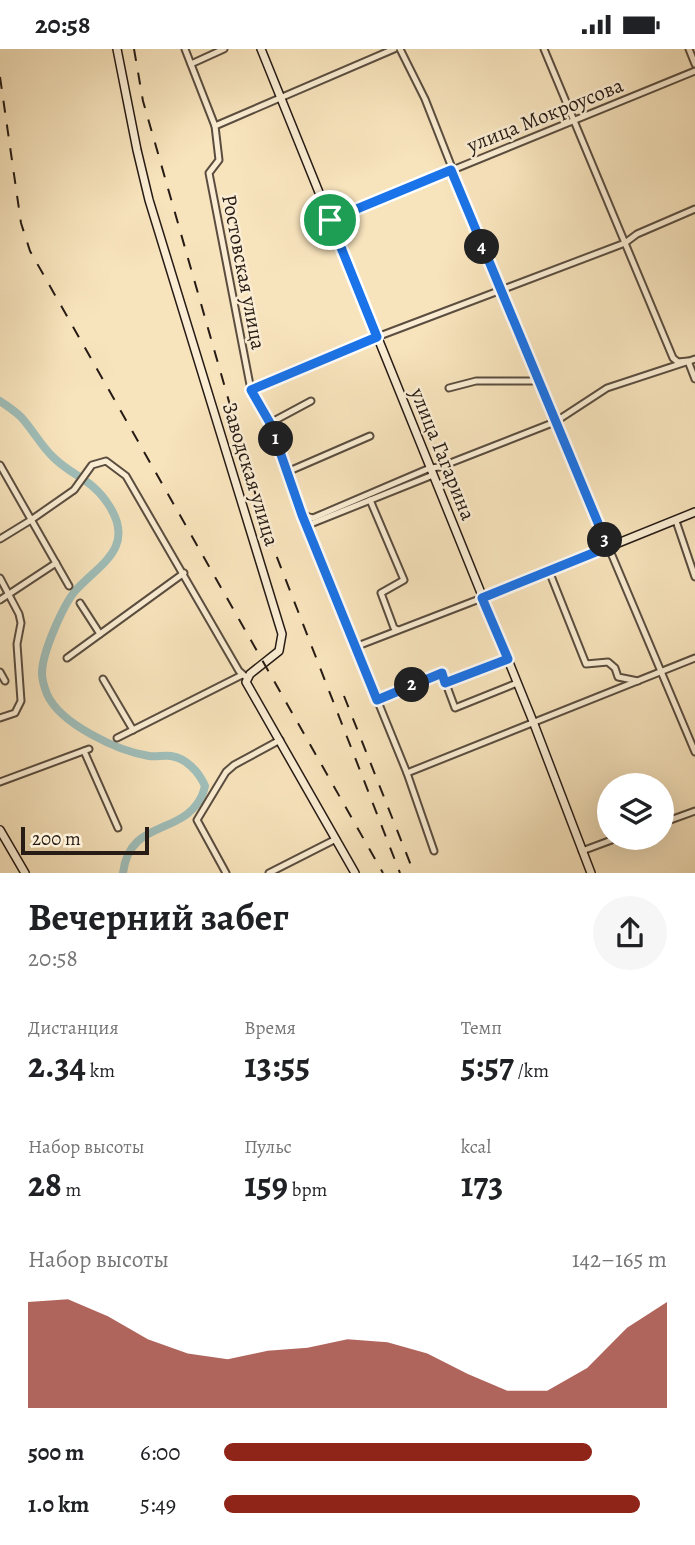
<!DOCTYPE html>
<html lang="ru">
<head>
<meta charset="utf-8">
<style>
	body { margin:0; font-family:Alegreya,serif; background:#f6f6f6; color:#202124; height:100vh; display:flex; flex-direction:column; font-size:26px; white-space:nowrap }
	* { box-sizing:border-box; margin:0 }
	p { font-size:23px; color:#757577 }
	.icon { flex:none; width:38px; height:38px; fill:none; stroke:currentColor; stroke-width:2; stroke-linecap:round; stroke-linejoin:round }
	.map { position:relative; height:824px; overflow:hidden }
	.drawer { display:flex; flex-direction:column; background:#fff; flex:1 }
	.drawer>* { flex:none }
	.fabs { position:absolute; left:597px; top:724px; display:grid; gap:14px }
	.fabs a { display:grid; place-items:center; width:77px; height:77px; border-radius:50%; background:#fff; box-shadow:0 7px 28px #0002; font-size:35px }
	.scale { position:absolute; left:21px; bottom:18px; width:128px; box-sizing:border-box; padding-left:7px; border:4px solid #261b15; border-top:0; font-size:19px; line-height:24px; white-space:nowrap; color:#261b15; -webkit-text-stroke:5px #faedd3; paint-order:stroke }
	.pin { position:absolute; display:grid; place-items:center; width:60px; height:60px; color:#fff; margin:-30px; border:4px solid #fff; border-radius:50%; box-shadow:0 2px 7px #0007 }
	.km { position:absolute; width:35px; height:35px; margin:-18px; border-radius:50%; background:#222; color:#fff; font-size:19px; line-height:35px; text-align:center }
	.round { display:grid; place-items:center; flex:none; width:74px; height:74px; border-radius:37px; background:#f6f6f6 }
	.head { display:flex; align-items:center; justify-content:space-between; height:119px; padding:0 28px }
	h1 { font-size:38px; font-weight:600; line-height:52px }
	.stats { display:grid; grid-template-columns:repeat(3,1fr); gap:10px; height:119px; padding:7px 28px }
	.stats div { display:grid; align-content:center }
	.stats b { font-size:35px; font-weight:600 }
	.stats small { font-size:19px; font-weight:400 }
	.stats p { font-size:19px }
	.chart { height:196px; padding:14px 28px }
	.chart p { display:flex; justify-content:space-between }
	.chart svg { width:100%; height:126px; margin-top:7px; fill:#8f2418; opacity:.7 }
	ul { padding:0 28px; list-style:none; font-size:23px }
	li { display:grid; grid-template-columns:112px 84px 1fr; align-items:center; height:52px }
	li i { height:18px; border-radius:9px; background:#8f2418 }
	.status { display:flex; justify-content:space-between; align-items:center; height:49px; padding:0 35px; background:#fff; direction:ltr }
	.status svg { height:19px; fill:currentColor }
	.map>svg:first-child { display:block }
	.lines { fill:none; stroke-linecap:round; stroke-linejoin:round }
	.river { stroke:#9fbdb8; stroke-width:8 }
	.street-casing { stroke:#5a4d3f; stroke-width:9 }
	.secondary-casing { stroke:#261b15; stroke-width:10 }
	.street { stroke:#faedd3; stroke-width:5 }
	.secondary { stroke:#faedd3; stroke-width:7 }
	.rail { stroke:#261b15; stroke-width:2; stroke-dasharray:12 12; stroke-linecap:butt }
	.route-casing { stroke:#fff; stroke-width:14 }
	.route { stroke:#1a73e8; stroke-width:9 }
	.labels { text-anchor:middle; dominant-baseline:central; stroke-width:5; stroke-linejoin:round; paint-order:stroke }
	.street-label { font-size:21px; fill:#261b15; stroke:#faedd3 }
</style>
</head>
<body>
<div class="status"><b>20:58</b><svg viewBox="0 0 49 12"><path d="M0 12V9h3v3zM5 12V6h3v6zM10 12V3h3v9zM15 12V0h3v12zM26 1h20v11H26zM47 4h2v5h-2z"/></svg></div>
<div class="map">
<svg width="695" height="824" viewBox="0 0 695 824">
	<rect width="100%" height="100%" fill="#f7e3bc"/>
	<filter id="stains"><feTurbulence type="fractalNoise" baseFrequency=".00286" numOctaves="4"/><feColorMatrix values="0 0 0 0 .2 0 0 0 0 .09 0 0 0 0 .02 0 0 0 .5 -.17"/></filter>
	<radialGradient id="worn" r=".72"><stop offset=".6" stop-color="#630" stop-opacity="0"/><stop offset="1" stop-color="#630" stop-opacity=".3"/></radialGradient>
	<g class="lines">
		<path class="river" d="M 0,352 C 7,357 15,362 21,368 C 33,381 41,397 54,409 C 75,429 93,430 110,458 C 135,499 100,515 76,541 C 63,556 42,604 42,624 C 42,630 45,640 47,645 C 60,675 118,702 149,707 C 156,708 164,706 171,707 C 186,709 199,723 205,737 C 204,741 202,748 199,752 C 178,786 129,772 123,824"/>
		<defs>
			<g id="street">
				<path d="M 185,0 L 215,77 L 219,111 L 209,124 L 251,341 L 255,351 L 270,374 L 302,466 L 407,724 L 434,802"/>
				<path d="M 400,0 L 425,50 L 500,241 L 695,703"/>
				<path d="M 544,0 L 673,309 L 678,313 L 688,312 L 695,330"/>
				<path d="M 689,0 L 695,15"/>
				<path d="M 191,15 L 224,0"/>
				<path d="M 215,77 L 394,0"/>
				<path d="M 330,171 L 695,22"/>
				<path d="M 449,339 L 476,332 L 538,332"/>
				<path d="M 251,341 L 377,288 L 625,194 L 637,185 L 695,160"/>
				<path d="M 270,374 L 311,352"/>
				<path d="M 0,416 L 69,537"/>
				<path d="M 287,423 L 370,387"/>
				<path d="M 370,451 L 404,531 L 381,544 L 394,579 L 398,581"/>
				<path d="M 302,466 L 313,469 L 430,419 L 440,418 L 555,373 L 607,339 L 695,310"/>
				<path d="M 676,472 L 695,528"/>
				<path d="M 307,479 L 313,474 L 433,426"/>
				<path d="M 0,490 L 31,471 L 74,441 L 92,416 L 106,412 L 126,427 L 239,622 L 247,629"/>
				<path d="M 549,522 L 586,615 L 608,613 L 615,619 L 618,628 L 638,632"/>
				<path d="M 0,529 L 19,565 L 21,574 L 17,595 L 21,652 L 15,664 L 0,669"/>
				<path d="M 0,551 L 56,514"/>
				<path d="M 80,554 L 100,585"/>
				<path d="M 355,598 L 482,549"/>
				<path d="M 67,609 L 184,524"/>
				<path d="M 0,623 L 5,632"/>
				<path d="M 103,630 L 133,681"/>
				<path d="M 445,634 L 508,610"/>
				<path d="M 377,651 L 442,624 L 455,659 L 517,634"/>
				<path d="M 117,689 L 242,626"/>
				<path d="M 84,702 L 118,779"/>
				<path d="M 407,724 L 695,609"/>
				<path d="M 0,733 L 89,700"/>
				<path d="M 662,774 L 695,762"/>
				<path d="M 582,802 L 617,789"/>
				<path d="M 226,824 L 197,771 L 226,723 L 234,716 L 280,691"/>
				<path d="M 269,824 L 336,790"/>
			</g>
			<g id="secondary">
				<path d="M 117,0 L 137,101 L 149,151 L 282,585 L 279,602 L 250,625 L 246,633 L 355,824"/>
				<path d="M 261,0 L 534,675 L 591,824"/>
				<path d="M 482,549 L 695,463"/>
				<path d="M 0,781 L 25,824"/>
			</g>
		</defs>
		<use href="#street" class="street-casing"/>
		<use href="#secondary" class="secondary-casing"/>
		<use href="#street" class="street"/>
		<use href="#secondary" class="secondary"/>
		<g class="rail">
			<path d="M 134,0 L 143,52 L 264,475 L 400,824"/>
			<path d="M 0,28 L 21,174 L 30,202 L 383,824"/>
			<path d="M 344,647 L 414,824"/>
		</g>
	</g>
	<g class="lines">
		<defs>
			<path id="route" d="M 451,121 L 608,498 L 482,549 L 508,610 L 445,634 L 442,624 L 377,651 L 302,466 L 270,374 L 251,341 L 377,288 L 330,171 Z"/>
		</defs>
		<use href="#route" class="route-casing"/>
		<use href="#route" class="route"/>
	</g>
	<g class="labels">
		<g class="street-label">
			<text transform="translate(545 66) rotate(-22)">улица Мокроусова</text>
			<text transform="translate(244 223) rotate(79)">Ростовская улица</text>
			<text transform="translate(443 405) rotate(68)">улица Гагарина</text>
			<text transform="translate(251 425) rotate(73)">Заводская улица</text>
		</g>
	</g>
	<rect width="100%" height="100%" filter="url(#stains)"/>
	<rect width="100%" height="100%" fill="url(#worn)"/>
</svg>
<div class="fabs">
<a><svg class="icon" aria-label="layers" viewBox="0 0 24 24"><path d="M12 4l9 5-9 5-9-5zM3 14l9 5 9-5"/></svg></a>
</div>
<div class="scale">200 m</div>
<div class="pin" style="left:330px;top:171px;background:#1e9e55"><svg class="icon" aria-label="arrive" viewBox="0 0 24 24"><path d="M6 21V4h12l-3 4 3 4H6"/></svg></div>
<b class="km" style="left:276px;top:390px">1</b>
<b class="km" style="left:412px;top:636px">2</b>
<b class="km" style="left:605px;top:491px">3</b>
<b class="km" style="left:482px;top:198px">4</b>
</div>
<section class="drawer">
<div class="head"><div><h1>Вечерний забег</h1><p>20:58</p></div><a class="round"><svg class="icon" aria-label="share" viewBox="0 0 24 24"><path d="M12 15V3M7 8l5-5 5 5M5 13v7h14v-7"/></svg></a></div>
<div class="stats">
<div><p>Дистанция</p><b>2.34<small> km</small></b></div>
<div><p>Время</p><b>13:55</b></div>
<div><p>Темп</p><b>5:57<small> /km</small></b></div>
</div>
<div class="stats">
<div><p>Набор высоты</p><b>28<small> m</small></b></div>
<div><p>Пульс</p><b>159<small> bpm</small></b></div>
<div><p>kcal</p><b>173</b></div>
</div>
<div class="chart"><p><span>Набор высоты</span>142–165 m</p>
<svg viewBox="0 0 160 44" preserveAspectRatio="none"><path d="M0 44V7L10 6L20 12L30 20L40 25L50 27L60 24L70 23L80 20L90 21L100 25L110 32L120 38L130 38L140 30L150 16L160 7V44z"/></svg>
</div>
<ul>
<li><b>500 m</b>6:00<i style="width:83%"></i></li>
<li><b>1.0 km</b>5:49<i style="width:94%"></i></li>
</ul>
</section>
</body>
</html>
